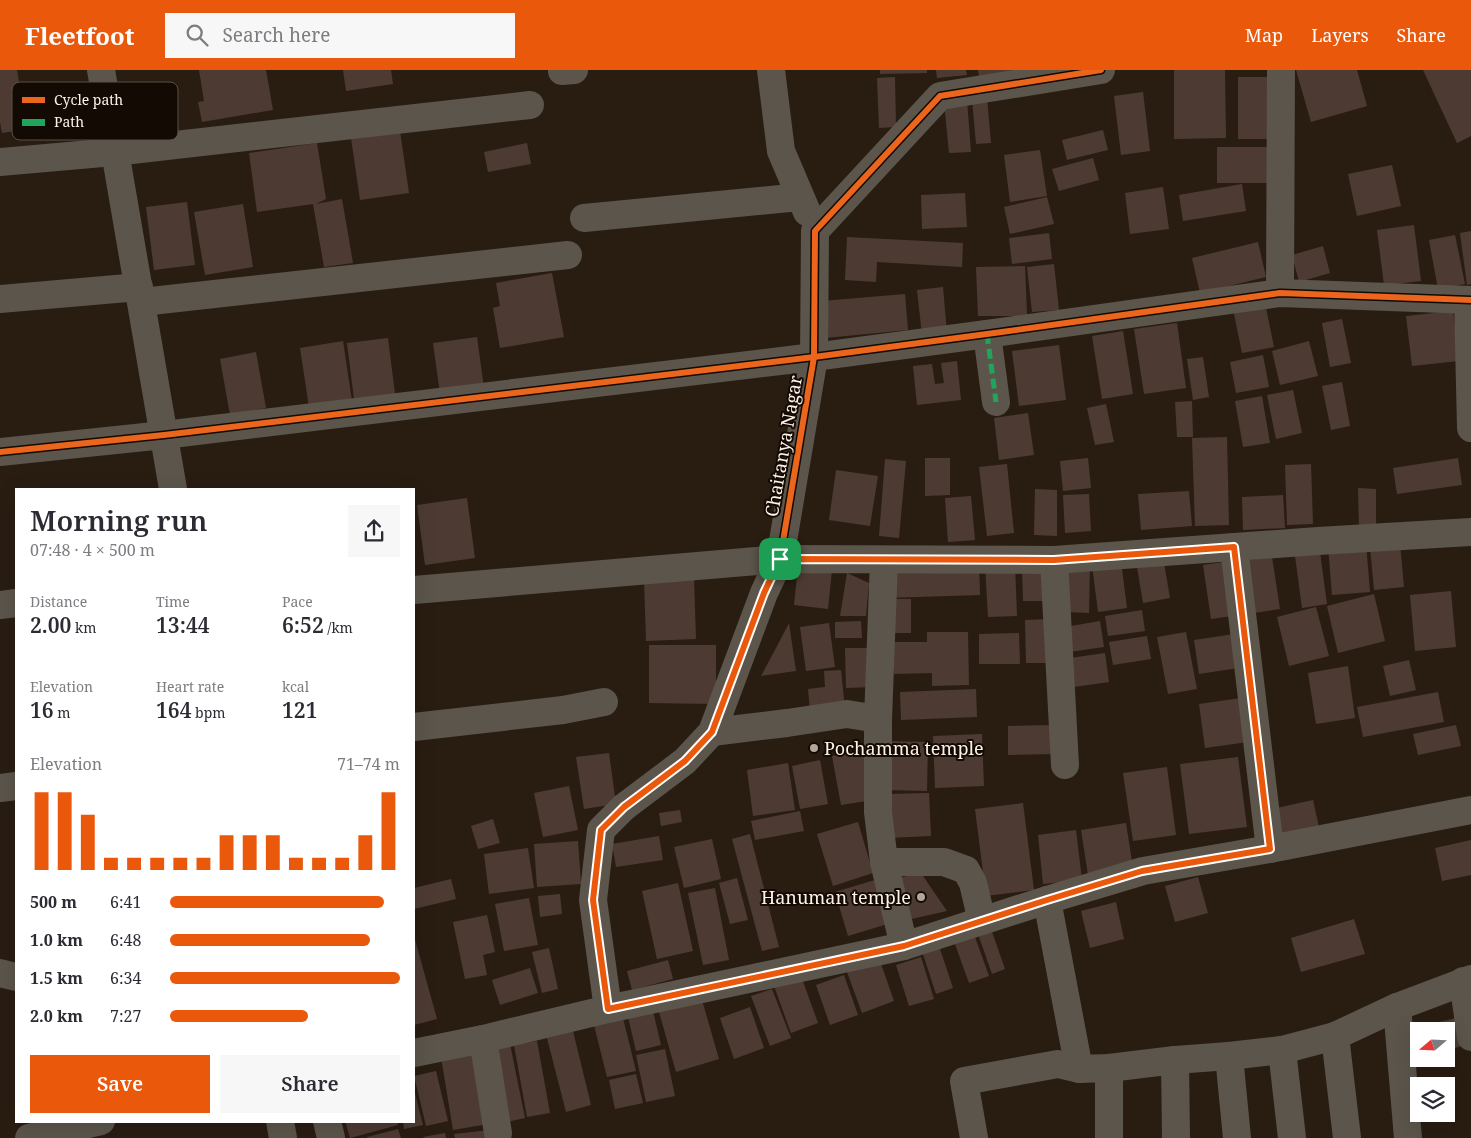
<!DOCTYPE html>
<html lang="en">
<head>
<meta charset="utf-8">
<style>
	body { margin:0; font-family:"Noto Serif",serif; background:#f7f7f7; color:#2b2b33; height:100vh; display:flex; flex-direction:column; font-size:19px; white-space:nowrap }
	* { box-sizing:border-box; margin:0 }
	p { font-size:16px; color:#7c7c81 }
	.icon { flex:none; width:28px; height:28px; fill:none; stroke:currentColor; stroke-width:2; stroke-linecap:round; stroke-linejoin:round }
	.map { position:relative; flex:1; overflow:hidden }
	.drawer { position:absolute; left:15px; top:418px; width:400px; height:635px; display:flex; flex-direction:column; background:#fff; border-radius:0px; box-shadow:0 5px 20px #0002 }
	.drawer>* { flex:none }
	.needle { width:32px; rotate:251deg }
	.buttons { position:absolute; left:1410px; top:952px; display:grid; gap:10px }
	.buttons a { display:grid; place-items:center; width:45px; height:45px; border-radius:0px; background:#fff; box-shadow:0 5px 20px #0002; font-size:25px }
	.pin { position:absolute; display:grid; place-items:center; width:42px; height:42px; color:#fff; margin:-21px; border-radius:10px; box-shadow:0 2px 8px #0006 }
	.round { display:grid; place-items:center; flex:none; width:52px; height:52px; border-radius:0px; background:#f7f7f7 }
	.headline { display:flex; align-items:center; justify-content:space-between; height:85px; padding:0 15px }
	h1 { font-size:28px; font-weight:600; line-height:38px }
	.figures { display:grid; grid-template-columns:repeat(3,1fr); gap:8px; height:85px; padding:5px 15px }
	.figures div { display:grid; align-content:center }
	.figures b { font-size:21px; font-weight:600 }
	.figures small { font-size:14px; font-weight:400 }
	.figures p { font-size:14px }
	.chart { height:140px; padding:10px 15px }
	.chart p { display:flex; justify-content:space-between }
	.chart svg { width:100%; height:90px; margin-top:5px; stroke:#ea580c; stroke-width:6 }
	.button { display:flex; gap:10px; margin-top:auto; padding:10px 15px }
	.button a { flex:1; height:58px; border-radius:0px; background:#ea580c; color:#fff; font-size:20px; font-weight:600; line-height:58px; text-align:center }
	.button a+a { background:#f7f7f7; color:#2b2b33 }
	ul { padding:0 15px; list-style:none; font-size:16px }
	li { display:grid; grid-template-columns:80px 60px 1fr; align-items:center; height:38px }
	li i { height:12px; border-radius:6px; background:#ea580c }
	header { display:flex; align-items:center; gap:30px; box-sizing:border-box; height:70px; padding:0 25px; background:#ea580c; color:#fff }
	header strong { font-size:24px }
	nav { display:flex; gap:28px; margin-inline-start:auto; font-size:18px }
	.search { width:350px; height:45px; background:#f7f7f7; display:flex; align-items:center; gap:12px; box-sizing:border-box; padding:0 18px; border-radius:0px; color:#7c7c81; font-size:19px }
	.map>svg:first-child { display:block }
	.building { fill:#4d3b33 }
	.lines { fill:none; stroke-linecap:round; stroke-linejoin:round }
	.minor { stroke:#5b554b; stroke-width:28 }
	.quiet { stroke:#20a55d; stroke-width:5; stroke-dasharray:10 5; stroke-linecap:butt }
	.cycleway-casing { stroke:#130a03; stroke-width:9 }
	.cycleway { stroke:#eb651d; stroke-width:6 }
	.route-casing { stroke:#fff; stroke-width:10 }
	.route { stroke:#ea580c; stroke-width:6 }
	.poi-dot { fill:#b3a79d; stroke:#130a03; stroke-width:2 }
	.labels { text-anchor:middle; dominant-baseline:central; stroke-width:4; stroke-linejoin:round; paint-order:stroke }
	.street-label { font-size:18px; fill:#fef2e8; stroke:#130a03 }
	.poi-label { font-size:18px; fill:#fef2e8; stroke:#130a03; text-anchor:start }
	.key { fill:#130a03; stroke:#5a5048; stroke-width:1 }
	.key-label { font-size:14px; fill:#fef2e8 }
</style>
</head>
<body>
<header>
<strong>Fleetfoot</strong>
<div class="search"><svg class="icon" aria-label="search" viewBox="0 0 24 24"><circle cx="10" cy="10" r="6"/><path d="M15 15l6 6"/></svg>Search here</div>
<nav><a>Map</a><a>Layers</a><a>Share</a></nav>
</header>
<div class="map">
<svg width="1471" height="1068" viewBox="0 0 1471 1068">
	<rect width="100%" height="100%" fill="#291d12"/>
	<g class="building">
		<path d="M 0,0 L 17,0 L 27,59 L 2,63 L 0,52 Z"/>
		<path d="M 199,0 L 266,0 L 273,40 L 202,52 L 198,32 L 204,31 Z"/>
		<path d="M 343,0 L 391,0 L 393,14 L 346,21 Z"/>
		<path d="M 880,0 L 927,0 L 927,3 L 880,4 Z"/>
		<path d="M 936,0 L 966,0 L 967,5 L 937,8 Z"/>
		<path d="M 978,0 L 1014,0 L 1014,1 L 979,6 Z"/>
		<path d="M 1174,0 L 1225,0 L 1226,68 L 1174,69 Z"/>
		<path d="M 1296,0 L 1357,0 L 1367,36 L 1311,52 Z"/>
		<path d="M 1423,0 L 1471,0 L 1471,66 L 1457,73 Z"/>
		<path d="M 895,7 L 896,57 L 879,58 L 877,8 Z"/>
		<rect x="1238" y="7" width="34" height="62"/>
		<path d="M 1143,22 L 1150,81 L 1121,85 L 1114,26 Z"/>
		<path d="M 987,28 L 991,73 L 976,74 L 972,29 Z"/>
		<path d="M 967,30 L 971,82 L 949,83 L 944,32 Z"/>
		<path d="M 1103,60 L 1108,80 L 1067,90 L 1062,70 Z"/>
		<path d="M 400,61 L 409,123 L 360,130 L 351,68 Z"/>
		<path d="M 317,73 L 326,129 L 316,134 L 342,129 L 353,193 L 324,197 L 313,134 L 257,142 L 249,83 Z"/>
		<path d="M 527,73 L 531,94 L 488,102 L 484,82 Z"/>
		<path d="M 1217,77 L 1277,77 L 1278,113 L 1217,113 Z"/>
		<path d="M 1040,80 L 1047,126 L 1010,132 L 1004,85 Z"/>
		<path d="M 1093,88 L 1099,110 L 1059,121 L 1052,99 Z"/>
		<path d="M 1392,95 L 1401,136 L 1357,146 L 1348,104 Z"/>
		<path d="M 1242,114 L 1246,141 L 1183,151 L 1179,125 Z"/>
		<path d="M 1163,117 L 1169,159 L 1130,164 L 1125,123 Z"/>
		<path d="M 965,123 L 967,157 L 922,159 L 921,125 Z"/>
		<path d="M 1047,127 L 1054,154 L 1010,164 L 1004,137 Z"/>
		<path d="M 187,132 L 195,195 L 154,200 L 146,137 Z"/>
		<path d="M 243,134 L 253,197 L 205,205 L 194,142 Z"/>
		<path d="M 1414,155 L 1421,211 L 1384,215 L 1377,160 Z"/>
		<path d="M 1471,161 L 1471,214 L 1467,215 L 1460,163 Z"/>
		<path d="M 1049,163 L 1052,189 L 1012,194 L 1009,168 Z"/>
		<path d="M 1455,165 L 1465,214 L 1438,219 L 1429,170 Z"/>
		<path d="M 847,167 L 963,173 L 962,197 L 877,192 L 876,212 L 845,210 Z"/>
		<path d="M 1258,172 L 1266,207 L 1200,223 L 1192,188 Z"/>
		<path d="M 1323,176 L 1330,203 L 1299,212 L 1292,185 Z"/>
		<path d="M 1054,194 L 1059,240 L 1032,242 L 1027,197 Z"/>
		<path d="M 1025,196 L 1027,246 L 978,246 L 976,197 Z"/>
		<path d="M 552,203 L 564,267 L 500,278 L 493,238 L 500,236 L 496,213 Z"/>
		<path d="M 943,217 L 947,263 L 922,265 L 917,220 Z"/>
		<path d="M 905,224 L 908,260 L 825,268 L 822,231 Z"/>
		<path d="M 1265,233 L 1274,277 L 1242,283 L 1233,239 Z"/>
		<path d="M 1453,241 L 1459,291 L 1412,296 L 1406,246 Z"/>
		<path d="M 1342,249 L 1351,293 L 1330,297 L 1322,253 Z"/>
		<path d="M 1177,253 L 1186,318 L 1144,324 L 1134,259 Z"/>
		<path d="M 1123,261 L 1133,324 L 1102,329 L 1092,266 Z"/>
		<path d="M 477,267 L 485,325 L 441,331 L 433,273 Z"/>
		<path d="M 388,268 L 395,324 L 354,329 L 347,273 Z"/>
		<path d="M 343,271 L 352,331 L 309,337 L 300,278 Z"/>
		<path d="M 1309,271 L 1318,306 L 1280,315 L 1272,281 Z"/>
		<path d="M 1059,275 L 1066,330 L 1019,336 L 1012,281 Z"/>
		<path d="M 256,282 L 266,338 L 230,345 L 220,289 Z"/>
		<path d="M 1263,285 L 1269,317 L 1236,323 L 1230,292 Z"/>
		<path d="M 1203,287 L 1209,327 L 1193,330 L 1187,289 Z"/>
		<path d="M 957,291 L 961,330 L 917,335 L 913,296 L 932,294 L 935,314 L 944,313 L 941,293 Z"/>
		<path d="M 1342,312 L 1350,356 L 1331,360 L 1322,316 Z"/>
		<path d="M 1293,320 L 1302,363 L 1276,369 L 1267,325 Z"/>
		<path d="M 1262,326 L 1270,373 L 1243,377 L 1235,331 Z"/>
		<path d="M 1192,331 L 1193,367 L 1177,367 L 1175,332 Z"/>
		<path d="M 1106,334 L 1114,372 L 1095,375 L 1087,338 Z"/>
		<path d="M 1028,343 L 1034,385 L 999,390 L 994,348 Z"/>
		<path d="M 1227,367 L 1229,455 L 1195,456 L 1192,368 Z"/>
		<path d="M 925,388 L 950,388 L 950,425 L 925,426 Z"/>
		<path d="M 1088,388 L 1091,418 L 1063,421 L 1060,391 Z"/>
		<path d="M 1458,388 L 1462,415 L 1397,424 L 1393,398 Z"/>
		<path d="M 885,389 L 906,391 L 899,468 L 879,466 Z"/>
		<path d="M 1007,394 L 1014,463 L 987,466 L 979,397 Z"/>
		<path d="M 1311,394 L 1313,454 L 1287,455 L 1285,395 Z"/>
		<path d="M 836,400 L 878,406 L 870,456 L 829,450 Z"/>
		<path d="M 1358,418 L 1376,419 L 1376,459 L 1359,459 Z"/>
		<path d="M 1035,419 L 1057,420 L 1057,466 L 1034,465 Z"/>
		<path d="M 1189,421 L 1192,456 L 1141,460 L 1138,424 Z"/>
		<path d="M 1089,424 L 1091,461 L 1065,463 L 1063,425 Z"/>
		<path d="M 1283,425 L 1285,458 L 1243,460 L 1242,427 Z"/>
		<path d="M 971,426 L 975,470 L 948,472 L 945,428 Z"/>
		<path d="M 467,428 L 475,488 L 425,495 L 417,435 Z"/>
		<path d="M 1366,473 L 1370,522 L 1332,525 L 1328,476 Z"/>
		<path d="M 1400,474 L 1404,517 L 1374,520 L 1370,477 Z"/>
		<path d="M 1320,482 L 1327,534 L 1302,538 L 1295,486 Z"/>
		<path d="M 1163,487 L 1170,528 L 1143,533 L 1136,491 Z"/>
		<path d="M 1272,487 L 1280,539 L 1248,544 L 1241,491 Z"/>
		<path d="M 1067,491 L 1090,492 L 1089,543 L 1066,542 Z"/>
		<path d="M 1121,491 L 1127,538 L 1098,542 L 1092,495 Z"/>
		<path d="M 1231,491 L 1239,545 L 1211,549 L 1203,495 Z"/>
		<path d="M 979,492 L 980,525 L 886,528 L 885,494 Z"/>
		<path d="M 1015,494 L 1017,546 L 988,547 L 985,495 Z"/>
		<path d="M 798,496 L 832,500 L 828,539 L 794,535 Z"/>
		<path d="M 1022,498 L 1051,498 L 1052,531 L 1023,531 Z"/>
		<path d="M 847,503 L 869,513 L 866,546 L 840,546 Z"/>
		<path d="M 694,508 L 696,569 L 646,571 L 644,509 Z"/>
		<path d="M 1451,521 L 1456,577 L 1415,581 L 1410,525 Z"/>
		<path d="M 1374,524 L 1385,571 L 1338,583 L 1327,536 Z"/>
		<rect x="886" y="529" width="25" height="34"/>
		<path d="M 1316,537 L 1329,586 L 1289,596 L 1277,547 Z"/>
		<path d="M 1142,540 L 1145,561 L 1108,566 L 1105,546 Z"/>
		<path d="M 1052,549 L 1053,593 L 1026,593 L 1025,550 Z"/>
		<path d="M 861,551 L 862,568 L 835,568 L 835,552 Z"/>
		<path d="M 1100,551 L 1104,577 L 1069,582 L 1065,557 Z"/>
		<path d="M 789,553 L 796,601 L 761,606 L 776,578 Z"/>
		<path d="M 829,553 L 835,597 L 806,601 L 800,557 Z"/>
		<path d="M 927,562 L 968,562 L 969,615 L 932,616 L 932,603 L 894,604 L 894,572 L 927,572 Z"/>
		<path d="M 1186,562 L 1197,619 L 1168,624 L 1157,567 Z"/>
		<path d="M 1019,563 L 1020,594 L 979,594 L 979,564 Z"/>
		<path d="M 1241,563 L 1245,597 L 1199,604 L 1194,570 Z"/>
		<path d="M 1147,566 L 1151,589 L 1113,595 L 1109,572 Z"/>
		<path d="M 649,575 L 716,575 L 716,634 L 649,633 Z"/>
		<path d="M 845,578 L 873,578 L 874,617 L 846,618 Z"/>
		<path d="M 1105,583 L 1109,612 L 1074,617 L 1070,588 Z"/>
		<path d="M 1409,590 L 1416,620 L 1390,626 L 1383,596 Z"/>
		<path d="M 1348,596 L 1355,648 L 1316,654 L 1308,603 Z"/>
		<path d="M 841,600 L 845,639 L 810,642 L 808,619 L 825,617 L 824,601 Z"/>
		<path d="M 976,619 L 977,647 L 901,650 L 900,622 Z"/>
		<path d="M 1438,622 L 1444,652 L 1363,667 L 1357,637 Z"/>
		<path d="M 1248,627 L 1255,671 L 1205,678 L 1199,634 Z"/>
		<path d="M 1054,655 L 1054,684 L 1008,685 L 1008,656 Z"/>
		<path d="M 1456,655 L 1461,676 L 1418,685 L 1413,664 Z"/>
		<path d="M 982,664 L 984,716 L 935,718 L 933,666 Z"/>
		<path d="M 885,671 L 928,672 L 927,721 L 883,720 Z"/>
		<path d="M 865,681 L 873,730 L 841,735 L 832,686 Z"/>
		<path d="M 609,683 L 616,734 L 584,739 L 576,687 Z"/>
		<path d="M 1238,687 L 1247,757 L 1189,764 L 1180,694 Z"/>
		<path d="M 820,690 L 828,734 L 800,739 L 792,696 Z"/>
		<path d="M 788,693 L 795,740 L 753,746 L 747,700 Z"/>
		<path d="M 1167,697 L 1176,765 L 1133,771 L 1123,703 Z"/>
		<path d="M 569,716 L 578,760 L 543,767 L 534,723 Z"/>
		<path d="M 929,723 L 931,766 L 887,768 L 886,724 Z"/>
		<path d="M 1313,730 L 1321,766 L 1276,776 L 1268,740 Z"/>
		<path d="M 1023,733 L 1034,820 L 986,826 L 975,739 Z"/>
		<path d="M 680,740 L 682,752 L 661,756 L 659,743 Z"/>
		<path d="M 800,741 L 804,761 L 755,770 L 751,751 Z"/>
		<path d="M 493,749 L 500,773 L 478,779 L 471,756 Z"/>
		<path d="M 858,752 L 873,803 L 833,816 L 817,764 Z"/>
		<path d="M 1126,753 L 1133,798 L 1088,805 L 1081,760 Z"/>
		<path d="M 1076,760 L 1082,810 L 1043,814 L 1038,765 Z"/>
		<path d="M 750,764 L 779,877 L 762,881 L 732,769 Z"/>
		<path d="M 659,766 L 663,790 L 616,797 L 612,774 Z"/>
		<path d="M 712,769 L 721,809 L 684,818 L 674,777 Z"/>
		<path d="M 1471,770 L 1471,805 L 1442,811 L 1435,778 Z"/>
		<path d="M 578,771 L 581,814 L 537,817 L 534,774 Z"/>
		<path d="M 528,778 L 534,818 L 489,824 L 484,784 Z"/>
		<path d="M 921,803 L 947,841 L 907,850 L 898,808 Z"/>
		<path d="M 1198,807 L 1208,843 L 1175,852 L 1165,816 Z"/>
		<path d="M 737,808 L 748,850 L 730,854 L 719,813 Z"/>
		<path d="M 451,809 L 456,829 L 414,839 L 414,818 Z"/>
		<path d="M 878,809 L 891,853 L 848,866 L 835,822 Z"/>
		<path d="M 678,813 L 693,881 L 657,889 L 642,821 Z"/>
		<path d="M 715,818 L 729,890 L 703,895 L 688,823 Z"/>
		<path d="M 560,824 L 562,844 L 540,847 L 538,826 Z"/>
		<path d="M 529,828 L 538,875 L 504,881 L 495,834 Z"/>
		<path d="M 1116,832 L 1124,869 L 1090,878 L 1081,841 Z"/>
		<path d="M 487,845 L 495,882 L 483,885 L 487,905 L 465,909 L 453,852 Z"/>
		<path d="M 1354,849 L 1365,884 L 1301,902 L 1291,868 Z"/>
		<path d="M 991,859 L 1005,899 L 992,904 L 978,864 Z"/>
		<path d="M 414,866 L 437,949 L 414,955 Z"/>
		<path d="M 975,867 L 989,906 L 969,913 L 955,874 Z"/>
		<path d="M 939,876 L 953,918 L 936,924 L 922,881 Z"/>
		<path d="M 549,878 L 558,919 L 542,923 L 532,882 Z"/>
		<path d="M 921,887 L 934,929 L 909,936 L 896,895 Z"/>
		<path d="M 668,890 L 673,909 L 632,920 L 627,901 Z"/>
		<path d="M 880,891 L 894,931 L 862,943 L 847,902 Z"/>
		<path d="M 530,898 L 538,923 L 500,935 L 492,910 Z"/>
		<path d="M 844,905 L 858,945 L 830,955 L 816,915 Z"/>
		<path d="M 801,906 L 818,953 L 791,963 L 774,916 Z"/>
		<path d="M 772,919 L 791,968 L 770,976 L 751,926 Z"/>
		<path d="M 702,930 L 719,989 L 676,1002 L 659,942 Z"/>
		<path d="M 750,937 L 764,978 L 734,989 L 720,948 Z"/>
		<path d="M 653,941 L 661,975 L 636,981 L 628,947 Z"/>
		<path d="M 1460,947 L 1467,975 L 1446,980 L 1446,961 L 1419,961 L 1418,957 Z"/>
		<path d="M 623,948 L 636,1001 L 607,1007 L 594,955 Z"/>
		<path d="M 573,961 L 591,1035 L 566,1042 L 547,968 Z"/>
		<path d="M 537,971 L 550,1043 L 527,1047 L 514,975 Z"/>
		<path d="M 510,974 L 525,1048 L 503,1053 L 488,979 Z"/>
		<path d="M 665,979 L 675,1026 L 646,1032 L 636,985 Z"/>
		<path d="M 481,980 L 494,1053 L 453,1060 L 441,987 Z"/>
		<path d="M 436,1001 L 448,1051 L 426,1056 L 414,1006 Z"/>
		<path d="M 636,1004 L 643,1033 L 615,1039 L 609,1010 Z"/>
		<path d="M 414,1019 L 423,1055 L 404,1059 L 403,1051 L 414,1051 Z"/>
		<path d="M 345,1051 L 397,1051 L 398,1055 L 350,1068 Z"/>
		<path d="M 398,1059 L 401,1068 L 367,1068 L 367,1067 Z"/>
		<path d="M 490,1060 L 491,1068 L 455,1068 L 454,1064 Z"/>
		<path d="M 445,1063 L 446,1068 L 424,1068 L 423,1067 Z"/>
	</g>
	<g class="lines">
		<g class="minor">
			<path d="M 101,0 L 173,419"/>
			<path d="M 771,0 L 781,81 L 807,142"/>
			<path d="M 562,1 L 574,0"/>
			<path d="M 0,92 L 114,82 L 530,35"/>
			<path d="M 584,148 L 800,127"/>
			<path d="M 1280,223 L 1281,0"/>
			<path d="M 0,229 L 139,217"/>
			<path d="M 1468,230 L 1471,358"/>
			<path d="M 142,232 L 568,185"/>
			<path d="M 987,264 L 996,332"/>
			<path d="M 0,382 L 164,365 L 814,287 L 987,264 L 1280,223 L 1471,230"/>
			<path d="M 1234,477 L 1270,779"/>
			<path d="M 884,490 L 878,649 L 878,742 L 884,792 L 904,876"/>
			<path d="M 1054,490 L 1065,695"/>
			<path d="M 414,520 L 780,489 L 1054,490 L 1318,471 L 1471,462"/>
			<path d="M 0,535 L 16,533"/>
			<path d="M 414,657 L 563,640 L 604,632"/>
			<path d="M 712,662 L 787,653 L 847,644 L 878,649"/>
			<path d="M 0,718 L 16,716"/>
			<path d="M 884,792 L 944,792 L 966,800 L 973,813 L 982,851"/>
			<path d="M 1047,830 L 1079,999"/>
			<path d="M 0,903 L 16,907"/>
			<path d="M 1463,911 L 1471,967"/>
			<path d="M 1397,937 L 1408,1068"/>
			<path d="M 608,939 L 593,830 L 601,760 L 624,737 L 685,691 L 712,662 L 764,523 L 780,489 L 814,287 L 815,161 L 940,26 L 1101,0"/>
			<path d="M 1335,966 L 1347,1068"/>
			<path d="M 483,969 L 498,1063"/>
			<path d="M 1282,980 L 1292,1068"/>
			<path d="M 414,983 L 483,969 L 608,939 L 904,876 L 1047,830 L 1143,801 L 1270,779 L 1471,740"/>
			<path d="M 1229,986 L 1237,1068"/>
			<path d="M 1175,990 L 1176,1068"/>
			<path d="M 1109,998 L 1109,1068"/>
			<path d="M 280,1051 L 283,1068"/>
			<path d="M 327,1051 L 331,1068"/>
			<path d="M 29,1068 L 101,1051"/>
			<path d="M 974,1068 L 964,1011 L 1058,994 L 1079,999 L 1109,998 L 1175,990 L 1229,986 L 1282,980 L 1335,966 L 1397,937 L 1471,909"/>
		</g>
		<g class="quiet">
			<path d="M 987,264 L 996,332"/>
			<path d="M 1234,477 L 1270,779"/>
		</g>
		<defs>
			<g id="cycleway">
				<path d="M 0,382 L 164,365 L 814,287 L 987,264 L 1280,223 L 1471,230"/>
				<path d="M 608,939 L 593,830 L 601,760 L 624,737 L 685,691 L 712,662 L 764,523 L 780,489 L 814,287 L 815,161 L 940,26 L 1101,0"/>
			</g>
		</defs>
		<use href="#cycleway" class="cycleway-casing"/>
		<use href="#cycleway" class="cycleway"/>
	</g>
	<g class="lines">
		<defs>
			<path id="route" d="M 1234,477 L 1270,779 L 1142,801 L 1047,830 L 904,876 L 608,939 L 593,830 L 601,760 L 624,737 L 685,691 L 712,662 L 764,523 L 780,489 L 1054,490 Z"/>
		</defs>
		<use href="#route" class="route-casing"/>
		<use href="#route" class="route"/>
	</g>
	<g class="poi-dot">
		<circle cx="814" cy="678" r="5"/>
		<circle cx="921" cy="827" r="5"/>
	</g>
	<g class="labels">
		<g class="street-label">
			<text transform="translate(783 376) rotate(-80)">Chaitanya Nagar</text>
		</g>
		<g class="poi-label">
			<text x="824" y="678">Pochamma temple</text>
			<text x="911" y="827" text-anchor="end">Hanuman temple</text>
		</g>
	</g>
	<rect x="12" y="12" width="166" height="58" rx="8" class="key"/>
	<rect x="22" y="27" width="23" height="6" fill="#eb651d"/>
	<rect x="22" y="49" width="23" height="7" fill="#20a55d"/>
	<g class="key-label">
		<text x="54" y="35">Cycle path</text>
		<text x="54" y="57">Path</text>
	</g>
</svg>
<div class="buttons">
<a><svg class="needle" viewBox="-14 -14 28 28"><path d="M0-13l5 13h-10z" fill="#e53935"/><path d="M0 13l5-13h-10z" fill="#7c7c81"/></svg></a>
<a><svg class="icon" aria-label="layers" viewBox="0 0 24 24"><path d="M12 4l9 5-9 5-9-5zM3 14l9 5 9-5"/></svg></a>
</div>
<div class="pin" style="left:780px;top:489px;background:#1e9e55"><svg class="icon" aria-label="arrive" viewBox="0 0 24 24"><path d="M6 21V4h12l-3 4 3 4H6"/></svg></div>
<section class="drawer">
<div class="headline"><div><h1>Morning run</h1><p>07:48 · 4 × 500 m</p></div><a class="round"><svg class="icon" aria-label="share" viewBox="0 0 24 24"><path d="M12 15V3M7 8l5-5 5 5M5 13v7h14v-7"/></svg></a></div>
<div class="figures">
<div><p>Distance</p><b>2.00<small> km</small></b></div>
<div><p>Time</p><b>13:44</b></div>
<div><p>Pace</p><b>6:52<small> /km</small></b></div>
</div>
<div class="figures">
<div><p>Elevation</p><b>16<small> m</small></b></div>
<div><p>Heart rate</p><b>164<small> bpm</small></b></div>
<div><p>kcal</p><b>121</b></div>
</div>
<div class="chart"><p><span>Elevation</span>71–74 m</p>
<svg viewBox="0 0 160 44" preserveAspectRatio="none"><path d="M5 44V6M15 44V6M25 44V17M35 44V38M45 44V38M55 44V38M65 44V38M75 44V38M85 44V27M95 44V27M105 44V27M115 44V38M125 44V38M135 44V38M145 44V27M155 44V6"/></svg>
</div>
<ul>
<li><b>500 m</b>6:41<i style="width:93%"></i></li>
<li><b>1.0 km</b>6:48<i style="width:87%"></i></li>
<li><b>1.5 km</b>6:34<i style="width:100%"></i></li>
<li><b>2.0 km</b>7:27<i style="width:60%"></i></li>
</ul>
<div class="button"><a>Save</a><a>Share</a></div>
</section>
</div>
</body>
</html>
